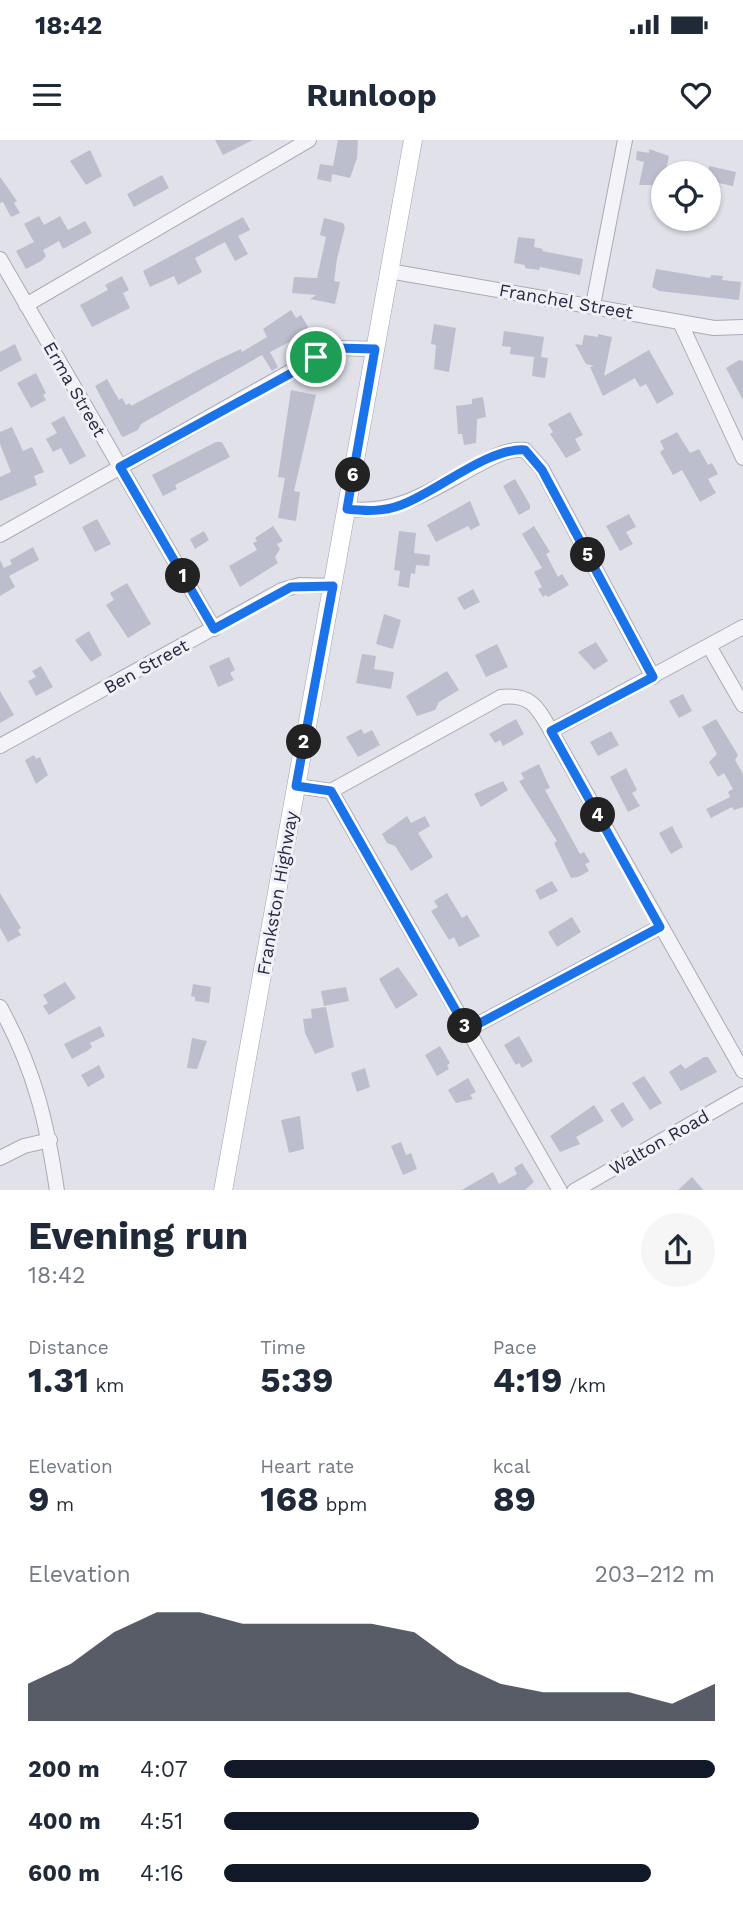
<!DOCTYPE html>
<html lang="en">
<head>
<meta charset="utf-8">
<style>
	body { margin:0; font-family:"Work Sans",sans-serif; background:#f6f6f7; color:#1f2937; height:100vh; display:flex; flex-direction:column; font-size:26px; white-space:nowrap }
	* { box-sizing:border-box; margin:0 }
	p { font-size:23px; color:#747a83 }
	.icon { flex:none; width:38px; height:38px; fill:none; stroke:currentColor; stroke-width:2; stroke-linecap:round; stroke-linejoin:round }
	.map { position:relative; height:1050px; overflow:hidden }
	.panel { display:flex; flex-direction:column; background:#fff; flex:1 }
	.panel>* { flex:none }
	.tools { position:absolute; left:651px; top:21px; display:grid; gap:14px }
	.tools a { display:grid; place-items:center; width:70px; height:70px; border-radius:50%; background:#fff; box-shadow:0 2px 5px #0004; font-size:35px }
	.pin { position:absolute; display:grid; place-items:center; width:60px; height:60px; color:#fff; margin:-30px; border:4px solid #fff; border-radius:50%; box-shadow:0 2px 7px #0007 }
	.km { position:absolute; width:35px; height:35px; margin:-18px; border-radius:50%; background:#222; color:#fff; font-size:19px; line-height:35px; text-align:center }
	.round { display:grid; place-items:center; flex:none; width:74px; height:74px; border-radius:37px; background:#f6f6f7 }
	.headline { display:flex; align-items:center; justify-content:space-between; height:119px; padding:0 28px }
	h1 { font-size:38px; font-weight:700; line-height:52px }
	.stats { display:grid; grid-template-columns:repeat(3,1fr); gap:10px; height:119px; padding:7px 28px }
	.stats div { display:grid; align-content:center }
	.stats b { font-size:35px; font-weight:700 }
	.stats small { font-size:19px; font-weight:400 }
	.stats p { font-size:19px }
	.chart { height:196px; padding:14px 28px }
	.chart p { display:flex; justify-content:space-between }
	.chart svg { width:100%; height:126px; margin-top:7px; fill:#111827; opacity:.7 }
	ul { padding:0 28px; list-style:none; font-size:23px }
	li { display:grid; grid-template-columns:112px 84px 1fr; align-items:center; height:52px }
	li i { height:18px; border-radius:9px; background:#111827 }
	.status { display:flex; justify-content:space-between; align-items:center; height:49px; padding:0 35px; background:#fff; direction:ltr }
	.status svg { height:19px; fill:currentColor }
	header { display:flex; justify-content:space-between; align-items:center; height:91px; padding:0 28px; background:#fff; font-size:32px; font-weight:700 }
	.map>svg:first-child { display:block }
	.building { fill:#bdbecd }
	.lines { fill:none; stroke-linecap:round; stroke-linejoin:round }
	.minor-casing { stroke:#aaaab8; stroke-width:16 }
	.major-casing { stroke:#9fa1b7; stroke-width:19 }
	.minor { stroke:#f4f4f8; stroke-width:14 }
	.major { stroke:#fff; stroke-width:18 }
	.route-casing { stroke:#fff; stroke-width:14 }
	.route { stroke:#1a73e8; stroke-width:9 }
	.labels { text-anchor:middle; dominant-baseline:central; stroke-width:6; stroke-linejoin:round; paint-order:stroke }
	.street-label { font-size:18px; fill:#282943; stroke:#f0f1f7 }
</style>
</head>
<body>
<div class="status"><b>18:42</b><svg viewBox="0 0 49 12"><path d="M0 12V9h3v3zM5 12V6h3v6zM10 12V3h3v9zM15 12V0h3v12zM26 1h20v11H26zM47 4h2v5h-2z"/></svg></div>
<header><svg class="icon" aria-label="menu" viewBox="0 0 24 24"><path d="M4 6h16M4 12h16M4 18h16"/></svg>Runloop<svg class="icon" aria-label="heart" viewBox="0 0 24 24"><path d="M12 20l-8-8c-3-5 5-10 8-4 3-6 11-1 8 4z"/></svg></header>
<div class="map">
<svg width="743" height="1051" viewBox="0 0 743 1051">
	<rect width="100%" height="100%" fill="#e1e1ea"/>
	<g class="building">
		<path d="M 215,0 L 253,0 L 223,15 Z"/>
		<path d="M 338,0 L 358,0 L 357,18 L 350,38 L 332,34 L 331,42 L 317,39 L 320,24 L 333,26 Z"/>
		<path d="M 649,9 L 669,16 L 663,45 L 639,45 L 644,22 L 636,20 L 637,11 L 649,13 Z"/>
		<path d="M 90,10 L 102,36 L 86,45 L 70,21 Z"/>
		<path d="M 709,26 L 736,32 L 733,46 L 709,41 Z"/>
		<path d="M 162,35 L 169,48 L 134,67 L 127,54 Z"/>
		<path d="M 0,37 L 17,61 L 14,63 L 20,73 L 11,77 L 3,62 L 0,63 Z"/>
		<path d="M 39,76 L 44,85 L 60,76 L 68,90 L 85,81 L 92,93 L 63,109 L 59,101 L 43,110 L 46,116 L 41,121 L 26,129 L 16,111 L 34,102 L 24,84 Z"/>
		<path d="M 243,77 L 250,90 L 238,96 L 248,114 L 235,121 L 225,102 L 195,118 L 202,132 L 178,145 L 174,136 L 150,147 L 143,131 Z"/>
		<path d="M 324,78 L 343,83 L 345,87 L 337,119 L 334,141 L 340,142 L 335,164 L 310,159 L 316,155 L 292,153 L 294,137 L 317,138 L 326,97 L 320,95 Z"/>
		<path d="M 518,97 L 535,99 L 534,107 L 543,109 L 542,111 L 583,119 L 580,135 L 540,127 L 539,130 L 525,128 L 525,125 L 514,123 Z"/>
		<path d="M 656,129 L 710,138 L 711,135 L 723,136 L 722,140 L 741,142 L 739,160 L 659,151 L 652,147 Z"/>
		<path d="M 122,136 L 129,150 L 123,153 L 130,168 L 92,187 L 80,165 L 108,150 L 105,145 Z"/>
		<path d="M 291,170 L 296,178 L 301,175 L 308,187 L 301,196 L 270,212 L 278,227 L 272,231 L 262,215 L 141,284 L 138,290 L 123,297 L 121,295 L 95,246 L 107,239 L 119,260 L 122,258 L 126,265 L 130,263 L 131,266 L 213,222 L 241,209 L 242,212 L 267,197 L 263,189 Z"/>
		<path d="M 434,184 L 456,188 L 449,232 L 434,229 L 436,205 L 431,204 Z"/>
		<path d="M 504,191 L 544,197 L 541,217 L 548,218 L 545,238 L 532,236 L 534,217 L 510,214 L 511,207 L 502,206 Z"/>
		<path d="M 598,194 L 612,197 L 604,236 L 649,210 L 674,254 L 657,264 L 646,244 L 640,247 L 635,238 L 603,256 L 590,227 L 594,226 L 586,224 L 575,204 L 582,205 L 584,195 L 598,197 Z"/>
		<path d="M 15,204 L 22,220 L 0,232 L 0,212 Z"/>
		<path d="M 739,220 L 743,221 L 743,260 L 726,228 Z"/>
		<path d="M 36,233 L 46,253 L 43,255 L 46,260 L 31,268 L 17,243 Z"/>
		<path d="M 291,250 L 316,255 L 294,351 L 300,352 L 296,381 L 278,378 L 285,338 L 278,337 Z"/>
		<path d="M 483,257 L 486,277 L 477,279 L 476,303 L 464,305 L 462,294 L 458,294 L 456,266 L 472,264 L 472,259 Z"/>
		<path d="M 570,272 L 583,295 L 575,299 L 581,310 L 566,318 L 550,294 L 553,292 L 548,284 Z"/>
		<path d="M 64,276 L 86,316 L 70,325 L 61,308 L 53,312 L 46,299 L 57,293 L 51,283 Z"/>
		<path d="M 12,287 L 23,311 L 32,307 L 44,332 L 34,336 L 37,345 L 0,361 L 0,337 L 11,332 L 0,304 L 0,292 Z"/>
		<path d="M 677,292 L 690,313 L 699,309 L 708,325 L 712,323 L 718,334 L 708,339 L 716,353 L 700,362 L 682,330 L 673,335 L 660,312 L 664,309 L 660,301 Z"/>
		<path d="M 216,302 L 222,302 L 230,317 L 175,345 L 177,349 L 163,356 L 152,335 Z"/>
		<path d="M 515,339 L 530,365 L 530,369 L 519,375 L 503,346 Z"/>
		<path d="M 470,361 L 480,385 L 471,390 L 468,386 L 436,402 L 427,385 Z"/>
		<path d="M 629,374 L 636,387 L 626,392 L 633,404 L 620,411 L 606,386 Z"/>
		<path d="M 97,379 L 111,404 L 95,412 L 82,387 Z"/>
		<path d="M 273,386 L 283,401 L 277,404 L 280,409 L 275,417 L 278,423 L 240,447 L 229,426 L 257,410 L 253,403 L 257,401 L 255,398 Z"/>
		<path d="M 534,386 L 550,412 L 546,414 L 558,437 L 562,434 L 569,445 L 548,457 L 546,455 L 543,457 L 538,449 L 542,447 L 534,432 L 542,428 L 522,394 Z"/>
		<path d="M 204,391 L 209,400 L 195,409 L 190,399 Z"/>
		<path d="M 399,391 L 416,393 L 414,413 L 430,415 L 429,426 L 416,425 L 415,434 L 411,433 L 409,448 L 398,446 L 400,431 L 394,430 Z"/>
		<path d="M 33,407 L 39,420 L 9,436 L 15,447 L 0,456 L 0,420 L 4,428 L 12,424 L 10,420 Z"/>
		<path d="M 127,443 L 151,484 L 128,498 L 106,465 L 114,460 L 110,453 Z"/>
		<path d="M 473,449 L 480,462 L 464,470 L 457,458 Z"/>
		<path d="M 384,474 L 401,480 L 393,509 L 376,504 Z"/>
		<path d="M 89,491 L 102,515 L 91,522 L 75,500 Z"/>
		<path d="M 596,502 L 608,521 L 594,530 L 578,512 Z"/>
		<path d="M 497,504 L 508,527 L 486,537 L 475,515 Z"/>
		<path d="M 362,514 L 376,516 L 374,529 L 394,532 L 391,549 L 356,543 Z"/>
		<path d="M 229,517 L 235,530 L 230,533 L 234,540 L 218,547 L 209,526 Z"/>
		<path d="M 41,526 L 53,547 L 36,556 L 28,541 L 36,537 L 32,531 Z"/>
		<path d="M 447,531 L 459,550 L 439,562 L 435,570 L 417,576 L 406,556 Z"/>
		<path d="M 0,551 L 14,575 L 0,583 Z"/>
		<path d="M 683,554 L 692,571 L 679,578 L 669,561 Z"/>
		<path d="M 516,579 L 524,594 L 503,606 L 500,600 L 495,603 L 489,594 Z"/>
		<path d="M 716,579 L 738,615 L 735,620 L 743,634 L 743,667 L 734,670 L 732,667 L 711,678 L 706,669 L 730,657 L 728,652 L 733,649 L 724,633 L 718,637 L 709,622 L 717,614 L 702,587 Z"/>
		<path d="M 361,589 L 364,594 L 372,590 L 380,605 L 358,617 L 346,597 Z"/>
		<path d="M 611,591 L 619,605 L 598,616 L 590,602 Z"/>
		<path d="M 34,615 L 36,619 L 40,617 L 48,635 L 36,644 L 25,620 Z"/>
		<path d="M 539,624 L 550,648 L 545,650 L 580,714 L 584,712 L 590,722 L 585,724 L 589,731 L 578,737 L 571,738 L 554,703 L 557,701 L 519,641 L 524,639 L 521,633 Z"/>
		<path d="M 626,628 L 637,650 L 632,653 L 640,666 L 628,672 L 610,637 Z"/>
		<path d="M 503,641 L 508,650 L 481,667 L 474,654 Z"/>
		<path d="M 407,676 L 411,683 L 425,676 L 430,686 L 418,693 L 433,717 L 411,731 L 395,706 L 387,703 L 382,694 Z"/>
		<path d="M 672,686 L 683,707 L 671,714 L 659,693 Z"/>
		<path d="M 552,741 L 558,751 L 540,760 L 535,750 Z"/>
		<path d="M 0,753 L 21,788 L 18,790 L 21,795 L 8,802 L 0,788 Z"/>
		<path d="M 447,753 L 462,778 L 467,775 L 480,796 L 459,807 L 454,797 L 449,800 L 431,771 L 438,767 L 434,761 Z"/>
		<path d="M 572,777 L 581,792 L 557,807 L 548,792 Z"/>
		<path d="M 398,827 L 418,855 L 396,869 L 379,839 Z"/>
		<path d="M 65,842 L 76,858 L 49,875 L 43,866 L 48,863 L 43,855 Z"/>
		<path d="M 193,844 L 211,847 L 209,863 L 195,861 L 195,857 L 191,856 Z"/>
		<path d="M 346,847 L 349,861 L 324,866 L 321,851 Z"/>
		<path d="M 326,867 L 334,907 L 315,914 L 305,893 L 303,879 L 312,878 L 311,869 Z"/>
		<path d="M 100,886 L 105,896 L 90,903 L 92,907 L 87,911 L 72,919 L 64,904 Z"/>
		<path d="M 519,896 L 533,921 L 522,928 L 519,923 L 516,925 L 504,905 Z"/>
		<path d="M 192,898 L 207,901 L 197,929 L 187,928 Z"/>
		<path d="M 440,906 L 450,923 L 447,925 L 449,929 L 437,936 L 425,915 Z"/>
		<path d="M 704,917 L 708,917 L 717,932 L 681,951 L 669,932 L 681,924 L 685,929 Z"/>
		<path d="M 99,925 L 105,937 L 88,947 L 81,935 Z"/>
		<path d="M 365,928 L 370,947 L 357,952 L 351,933 Z"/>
		<path d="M 644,936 L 662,963 L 650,970 L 632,943 Z"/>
		<path d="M 468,938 L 476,952 L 470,955 L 473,959 L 456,963 L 448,950 Z"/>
		<path d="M 623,962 L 634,980 L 622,988 L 610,970 Z"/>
		<path d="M 594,965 L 604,981 L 576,997 L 580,1004 L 560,1012 L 550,996 Z"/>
		<path d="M 300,976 L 304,1009 L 289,1013 L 281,980 Z"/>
		<path d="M 401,1002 L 406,1015 L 411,1013 L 417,1029 L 403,1035 L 391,1006 Z"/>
		<path d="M 522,1023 L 534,1042 L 524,1051 L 460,1051 L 493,1032 L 499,1044 L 517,1034 L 514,1028 Z"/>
		<path d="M 692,1037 L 704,1051 L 677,1051 Z"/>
	</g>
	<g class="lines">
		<defs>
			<g id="minor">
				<path d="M 0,119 L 214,489"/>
				<path d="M 389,131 L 714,188 L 743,187"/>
				<path d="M 26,165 L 309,0"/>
				<path d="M 593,165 L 625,0"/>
				<path d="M 680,182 L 743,318"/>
				<path d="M 347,369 C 399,374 430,351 474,327 C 490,319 506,308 525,310 L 542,329 L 653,537"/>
				<path d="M 0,395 L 316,217 L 337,208 L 375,209"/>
				<path d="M 709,506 L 743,565"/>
				<path d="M 551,591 L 743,487"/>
				<path d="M 0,606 L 282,450 L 300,445 L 333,446"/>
				<path d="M 296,646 L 331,651"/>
				<path d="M 331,651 L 501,557 C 532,554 537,567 551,591 L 743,931"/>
				<path d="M 331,651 L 560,1051"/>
				<path d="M 0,867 C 34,928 47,982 57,1051"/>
				<path d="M 467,890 L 660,787"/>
				<path d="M 0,1018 L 24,1006 L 50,1000"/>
				<path d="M 574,1051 L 743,954"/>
			</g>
			<path id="major" d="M 223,1051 L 413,0"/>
		</defs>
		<use href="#minor" class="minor-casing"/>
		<use href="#major" class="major-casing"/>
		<use href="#minor" class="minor"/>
		<use href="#major" class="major"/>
	</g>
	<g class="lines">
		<defs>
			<path id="route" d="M 337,208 L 375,209 L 347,369 C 365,371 383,372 401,365 C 437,352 488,307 525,310 L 542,330 L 653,537 L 551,591 L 660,787 L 467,890 L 331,651 L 296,646 L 333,446 L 291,447 L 214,489 L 120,327 Z"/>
		</defs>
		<use href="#route" class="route-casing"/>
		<use href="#route" class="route"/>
	</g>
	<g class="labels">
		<g class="street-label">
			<text transform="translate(566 161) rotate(10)">Franchel Street</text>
			<text transform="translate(75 249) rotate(60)">Erma Street</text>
			<text transform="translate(146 526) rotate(-29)">Ben Street</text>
			<text transform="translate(277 753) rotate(-80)">Frankston Highway</text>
			<text transform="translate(659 1002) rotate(-30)">Walton Road</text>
		</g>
	</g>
</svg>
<div class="tools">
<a><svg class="icon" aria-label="locate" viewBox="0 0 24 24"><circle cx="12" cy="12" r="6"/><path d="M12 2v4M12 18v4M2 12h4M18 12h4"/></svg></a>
</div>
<div class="pin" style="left:316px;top:217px;background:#1e9e55"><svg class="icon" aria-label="arrive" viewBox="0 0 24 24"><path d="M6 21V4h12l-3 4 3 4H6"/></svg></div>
<b class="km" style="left:183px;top:436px">1</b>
<b class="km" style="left:304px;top:602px">2</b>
<b class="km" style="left:465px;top:886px">3</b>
<b class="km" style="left:598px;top:675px">4</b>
<b class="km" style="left:588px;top:415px">5</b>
<b class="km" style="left:353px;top:335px">6</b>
</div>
<section class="panel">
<div class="headline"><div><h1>Evening run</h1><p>18:42</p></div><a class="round"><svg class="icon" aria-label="share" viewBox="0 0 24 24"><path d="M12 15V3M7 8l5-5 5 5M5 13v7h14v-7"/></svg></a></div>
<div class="stats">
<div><p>Distance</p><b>1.31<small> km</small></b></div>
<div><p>Time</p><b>5:39</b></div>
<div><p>Pace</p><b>4:19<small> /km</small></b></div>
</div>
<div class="stats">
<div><p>Elevation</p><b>9<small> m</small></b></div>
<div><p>Heart rate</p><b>168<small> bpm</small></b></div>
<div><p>kcal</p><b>89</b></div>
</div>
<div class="chart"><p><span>Elevation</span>203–212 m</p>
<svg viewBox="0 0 160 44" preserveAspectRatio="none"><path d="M0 44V31L10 24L20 13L30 6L40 6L50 10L60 10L70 10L80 10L90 13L100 24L110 31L120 34L130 34L140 34L150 38L160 31V44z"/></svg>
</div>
<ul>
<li><b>200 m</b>4:07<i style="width:100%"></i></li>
<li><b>400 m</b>4:51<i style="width:52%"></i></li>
<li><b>600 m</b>4:16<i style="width:87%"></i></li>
</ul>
</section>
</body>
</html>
